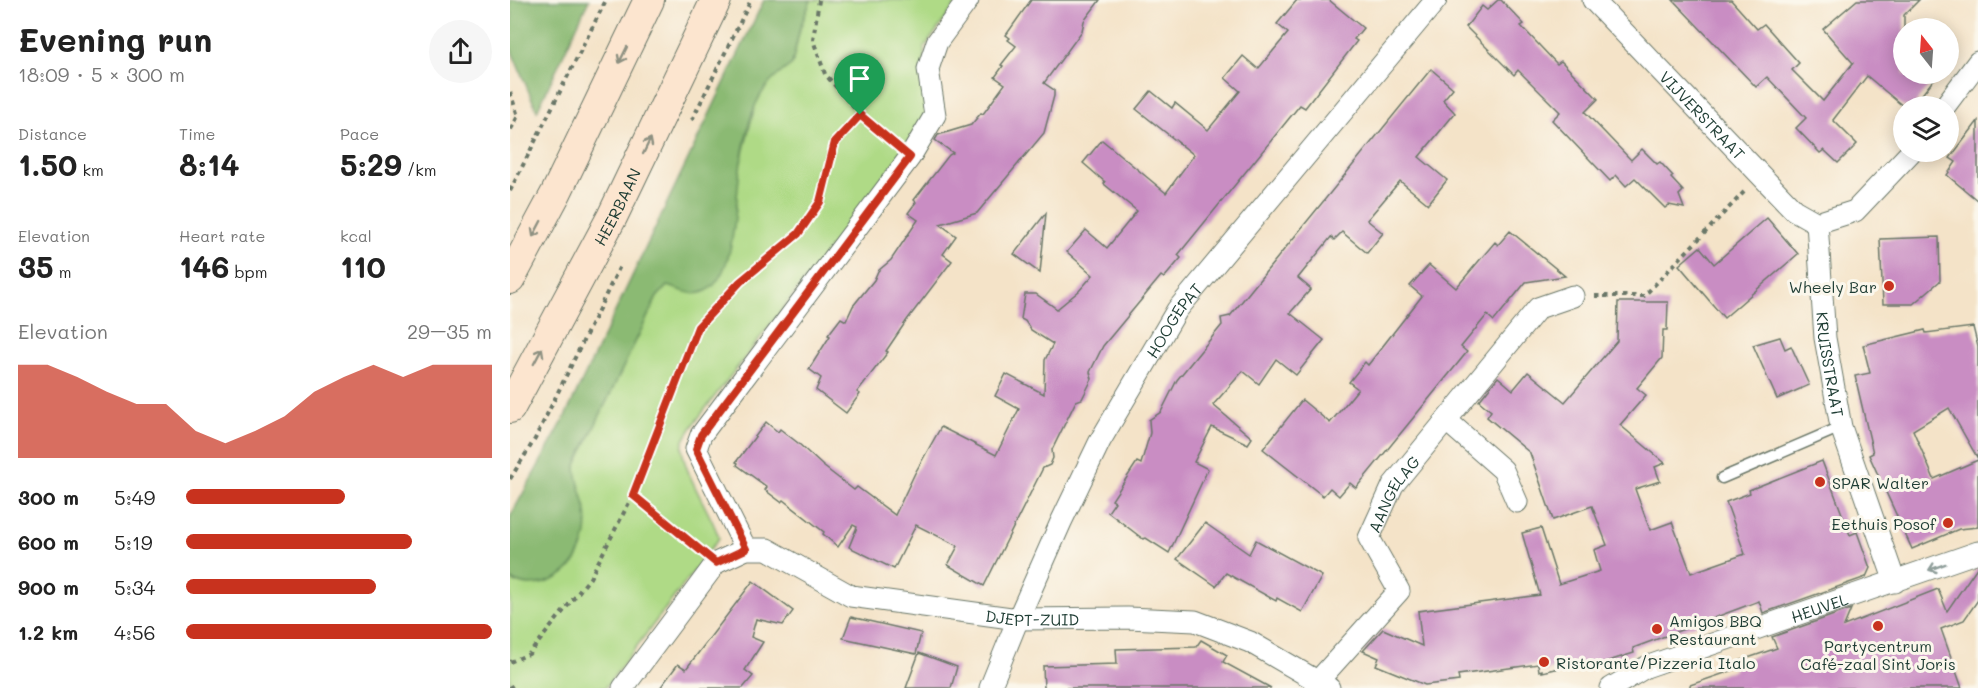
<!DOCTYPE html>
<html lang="en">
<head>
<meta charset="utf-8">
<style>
	body { margin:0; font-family:Mali,sans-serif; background:#f6f6f6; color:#222; height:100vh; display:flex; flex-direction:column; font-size:22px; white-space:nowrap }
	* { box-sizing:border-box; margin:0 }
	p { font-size:20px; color:#767676 }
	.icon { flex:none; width:33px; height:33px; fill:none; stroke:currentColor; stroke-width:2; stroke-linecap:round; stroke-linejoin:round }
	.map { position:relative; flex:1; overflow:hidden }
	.side { display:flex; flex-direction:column; background:#fff; width:510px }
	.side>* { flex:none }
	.needle { width:39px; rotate:343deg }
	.buttons { position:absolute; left:1383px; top:18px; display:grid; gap:12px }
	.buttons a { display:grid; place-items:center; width:66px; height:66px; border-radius:50%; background:#fff; box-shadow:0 3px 15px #0003; font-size:30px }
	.pin { position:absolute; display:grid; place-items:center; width:51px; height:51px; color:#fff; margin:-62px -26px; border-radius:50% 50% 50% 0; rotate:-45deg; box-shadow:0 0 6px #0007 }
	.pin .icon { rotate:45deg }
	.round { display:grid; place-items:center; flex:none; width:63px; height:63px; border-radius:32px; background:#f6f6f6 }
	.summary { display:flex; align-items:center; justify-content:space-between; height:102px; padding:0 18px }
	h1 { font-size:33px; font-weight:800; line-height:45px }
	.metrics { display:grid; grid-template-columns:repeat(3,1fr); gap:9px; height:102px; padding:6px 18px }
	.metrics div { display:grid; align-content:center }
	.metrics b { font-size:30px; font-weight:800 }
	.metrics small { font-size:16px; font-weight:400 }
	.metrics p { font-size:16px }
	.chart { height:168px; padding:12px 18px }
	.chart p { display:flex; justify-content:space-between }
	.chart svg { width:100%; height:108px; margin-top:6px; fill:#c8321e; opacity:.7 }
	ul { padding:0 18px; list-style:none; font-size:20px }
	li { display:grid; grid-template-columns:96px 72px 1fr; align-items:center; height:45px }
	li i { height:15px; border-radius:8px; background:#c8321e }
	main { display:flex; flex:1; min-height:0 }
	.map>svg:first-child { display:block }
	.green { fill:#afda86; stroke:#678c5d; stroke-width:1.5 }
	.forest { fill:#8bba73; stroke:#557c54; stroke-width:1.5 }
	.building { fill:#c98dc3 }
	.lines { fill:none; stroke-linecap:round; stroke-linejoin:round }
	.service-casing { stroke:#6a7768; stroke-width:13 }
	.minor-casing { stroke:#6a7768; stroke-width:23 }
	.secondary-casing { stroke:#6a7768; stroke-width:32 }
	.path { stroke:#6a7768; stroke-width:4; stroke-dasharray:4.5 4.5; stroke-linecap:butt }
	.service { stroke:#fff; stroke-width:10 }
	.minor { stroke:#fff; stroke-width:21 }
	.secondary { stroke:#fce5cf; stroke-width:30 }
	.oneway { stroke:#8e9182 }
	.oneway2 { stroke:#8f9e9a }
	.route-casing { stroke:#fff; stroke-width:12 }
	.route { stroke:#c8321e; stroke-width:8 }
	.poi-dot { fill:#c8321e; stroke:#fbf7ec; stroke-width:2 }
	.labels { text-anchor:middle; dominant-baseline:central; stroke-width:6; stroke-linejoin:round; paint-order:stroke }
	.street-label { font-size:16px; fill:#1f3d34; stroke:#fbf7ec }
	.poi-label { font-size:16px; fill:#1f3d34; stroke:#fbf7ec; text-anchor:start }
</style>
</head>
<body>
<main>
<section class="side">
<div class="summary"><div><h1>Evening run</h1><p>18:09 · 5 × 300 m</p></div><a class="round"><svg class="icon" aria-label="share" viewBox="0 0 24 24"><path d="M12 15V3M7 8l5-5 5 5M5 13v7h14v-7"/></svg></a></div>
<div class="metrics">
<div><p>Distance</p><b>1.50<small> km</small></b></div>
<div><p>Time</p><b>8:14</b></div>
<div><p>Pace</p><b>5:29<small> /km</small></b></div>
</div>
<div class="metrics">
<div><p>Elevation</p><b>35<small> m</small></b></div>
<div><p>Heart rate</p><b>146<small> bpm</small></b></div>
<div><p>kcal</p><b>110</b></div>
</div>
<div class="chart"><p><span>Elevation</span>29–35 m</p>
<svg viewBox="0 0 160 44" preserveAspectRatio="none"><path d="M0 44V6L10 6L20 11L30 17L40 22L50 22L60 33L70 38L80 33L90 27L100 17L110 11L120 6L130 11L140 6L150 6L160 6V44z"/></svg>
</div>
<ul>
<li><b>300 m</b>5:49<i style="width:52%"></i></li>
<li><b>600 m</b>5:19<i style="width:74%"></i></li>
<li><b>900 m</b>5:34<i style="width:62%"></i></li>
<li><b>1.2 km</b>4:56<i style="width:100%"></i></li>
</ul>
</section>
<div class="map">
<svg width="1468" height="688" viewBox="0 0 1468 688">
	<rect width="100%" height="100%" fill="#fbf7ec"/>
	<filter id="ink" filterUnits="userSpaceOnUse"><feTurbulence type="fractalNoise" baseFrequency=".0167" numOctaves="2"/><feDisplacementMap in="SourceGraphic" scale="12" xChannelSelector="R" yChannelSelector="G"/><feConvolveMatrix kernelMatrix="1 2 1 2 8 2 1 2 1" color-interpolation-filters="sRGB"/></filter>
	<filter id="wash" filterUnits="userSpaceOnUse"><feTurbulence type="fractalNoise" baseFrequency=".008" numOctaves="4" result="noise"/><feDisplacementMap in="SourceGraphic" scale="24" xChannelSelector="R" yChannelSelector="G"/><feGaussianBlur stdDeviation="1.35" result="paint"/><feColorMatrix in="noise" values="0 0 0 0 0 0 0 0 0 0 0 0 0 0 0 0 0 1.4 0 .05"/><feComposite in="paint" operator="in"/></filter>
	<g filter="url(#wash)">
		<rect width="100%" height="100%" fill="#f4e3c8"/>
		<path class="green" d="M 301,0 L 449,0 L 414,48 L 416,115 L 413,127 L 202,400 C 195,409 176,433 173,443 C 168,466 202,513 209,538 L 95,688 L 0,688 L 0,579 L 6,583 L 76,508 L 66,478 L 66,465 L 147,297 L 157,286 L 165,288 L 231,162 L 245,105 L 258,82 L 282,64 L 290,28 Z"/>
		<g class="forest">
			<path d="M 0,0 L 79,0 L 27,111 L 0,47 L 2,13 L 0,12 Z"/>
			<path d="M 254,0 L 301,0 L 290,28 L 282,64 C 266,76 254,86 246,104 C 239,118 234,146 231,162 C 225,193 228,275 196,291 C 182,298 171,289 157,286 L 147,297 L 66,465 C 66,482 72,491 75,506 C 81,534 71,566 45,579 C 30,586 15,588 0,579 L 0,517 L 52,423 Z"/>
		</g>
		<g id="blocks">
			<g class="building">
				<path d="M 521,0 L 590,0 L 574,21 L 572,31 L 534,83 L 544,90 L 544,96 L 534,133 L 467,213 L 430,224 L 446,236 L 433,254 L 442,261 L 397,320 L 376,351 L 378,352 L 347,392 L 350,394 L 336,413 L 306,390 L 311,378 L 299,369 L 320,336 L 318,335 L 331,318 L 336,321 L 343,306 L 364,280 L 368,271 L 381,260 L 408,220 L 398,213 L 406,202 L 404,200 L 439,155 L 443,153 L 425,140 L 428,135 L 461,125 L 471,113 L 473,114 L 495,84 L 485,77 L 493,66 L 491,65 L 506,46 L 498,40 L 500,38 L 496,35 Z"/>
				<path d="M 787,0 L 819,0 L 853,28 L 844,39 L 847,41 L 795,108 L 790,105 L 668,255 L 671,258 L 654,278 L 651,276 L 593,346 L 580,372 L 582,379 L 572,399 L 566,401 L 542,450 L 543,458 L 540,465 L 533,468 L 474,586 L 438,565 L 448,546 L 406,525 L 384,569 L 339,547 L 347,527 L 343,525 L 328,547 L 313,534 L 314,532 L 273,500 L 271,502 L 255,490 L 257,487 L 227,465 L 228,463 L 226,462 L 256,422 L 268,432 L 270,429 L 288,443 L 313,466 L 344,490 L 347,487 L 385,515 L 405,473 L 431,427 L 486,455 L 509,409 L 485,396 L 496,374 L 534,394 L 535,360 L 543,344 L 521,330 L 515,321 L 511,319 L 515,294 L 526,294 L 547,309 L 569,291 L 583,275 L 557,252 L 576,230 L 597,248 L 627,211 L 594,184 L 595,182 L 573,163 L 592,140 L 656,193 L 684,155 L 626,109 L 641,91 L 662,108 L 665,103 L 698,130 L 730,91 L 715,78 L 733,56 L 748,69 L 778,33 L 767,24 Z"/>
				<path d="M 988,0 L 991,0 L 1014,24 L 1011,26 L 1047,64 L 1051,61 L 1088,99 L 1075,112 L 1121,160 L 1132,149 L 1147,164 L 1150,162 L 1163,176 L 1161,178 L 1173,191 L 1169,195 L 1174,208 L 1159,205 L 1155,208 L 1125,178 L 1116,186 L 1106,175 L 1100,181 L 1042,120 L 1050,112 L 1008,70 L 1004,75 L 956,27 L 972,6 L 977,10 Z"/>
				<path d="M 1163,0 L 1221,0 L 1247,29 L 1254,24 L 1289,63 L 1282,70 L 1313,101 L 1343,63 L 1313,29 L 1347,0 L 1409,0 L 1394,15 L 1394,74 L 1428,74 L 1403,106 L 1394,107 L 1357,76 L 1323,120 L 1347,144 L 1328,163 L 1314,150 L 1310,153 L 1286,128 L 1296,118 L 1257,77 L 1246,87 Z"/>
				<path d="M 921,69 L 943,88 L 933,100 L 945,113 L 909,157 L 937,180 L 918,204 L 890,181 L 857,220 L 873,233 L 857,253 L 832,232 L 824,240 L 821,237 L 788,278 L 801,289 L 780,313 L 814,340 L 786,375 L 766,359 L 749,384 L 733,371 L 703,405 L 742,438 L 738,444 L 702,427 L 684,462 L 698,469 L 659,553 L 636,538 L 633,539 L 598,512 L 605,502 L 602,500 L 627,462 L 631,464 L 640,433 L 639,420 L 651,412 L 667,380 L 712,325 L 711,318 L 720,316 Z"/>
				<path d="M 1468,121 L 1468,201 L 1437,175 L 1446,162 L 1440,158 Z"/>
				<path d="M 536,213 L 530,273 L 504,254 Z"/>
				<path d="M 1257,218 L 1288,254 L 1214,318 L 1169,265 L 1190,247 L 1204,264 Z"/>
				<path d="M 1000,231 L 1055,276 L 1016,282 L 984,321 L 977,315 L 951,347 L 957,352 L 846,488 L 840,483 L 829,496 L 820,488 L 813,496 L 753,449 L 792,400 L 820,423 L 848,389 L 839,382 L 855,362 L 858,365 L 912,296 L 900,286 L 919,265 L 946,288 L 985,242 L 988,245 Z"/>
				<path d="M 1429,237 L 1430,281 L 1403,304 L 1373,304 L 1370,239 Z"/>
				<path d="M 1108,302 L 1158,302 L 1157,330 L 1153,330 L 1152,358 L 1127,388 L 1136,395 L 1110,425 L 1155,463 L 1145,467 L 1150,481 L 1125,489 L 1140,530 L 1162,522 L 1181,573 L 1235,554 L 1216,502 L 1240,493 L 1239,490 L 1312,461 L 1340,535 L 1347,532 L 1360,568 L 1356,577 L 1253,613 L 1249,601 L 1123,648 L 1124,653 L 1073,669 L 1072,663 L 1032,672 L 1032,670 L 1029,671 L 1028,664 L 948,675 L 949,681 L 915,685 L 866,665 L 869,658 L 853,651 L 873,629 L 912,646 L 908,611 L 1030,595 L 1012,533 L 1031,528 L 1049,584 L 1090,571 L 1084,550 L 1097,545 L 1082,506 L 1043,520 L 1020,453 L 977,417 L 981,411 L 969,401 L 988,377 L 1003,390 L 1018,372 L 1055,402 L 1107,341 Z"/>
				<path d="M 1463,327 L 1468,347 L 1468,459 L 1439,408 L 1403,430 L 1424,479 L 1468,460 L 1468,527 L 1449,529 L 1402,549 L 1359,455 L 1363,453 L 1345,376 L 1360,373 L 1353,345 L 1415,330 L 1416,333 Z"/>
				<path d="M 1270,337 L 1275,349 L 1281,346 L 1299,385 L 1267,399 L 1243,345 Z"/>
				<path d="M 695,523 L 739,554 L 746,540 L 812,576 L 792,612 L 767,598 L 766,601 L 716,573 L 706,586 L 667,559 Z"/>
				<path d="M 1468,566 L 1468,600 L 1454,620 L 1431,629 L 1452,688 L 1180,688 L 1180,685 L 1224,670 L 1226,662 L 1267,648 L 1262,637 L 1341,609 L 1334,626 L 1428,589 L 1437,611 Z"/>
				<path d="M 243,581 L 283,611 L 273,625 L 246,619 L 241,637 L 253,642 L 235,670 L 243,676 L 233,688 L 150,688 L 168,664 L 176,669 Z"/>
				<path d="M 341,617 L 411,633 L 406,654 L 333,638 Z"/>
				<path d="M 691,640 L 717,655 L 713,662 L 761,688 L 534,688 L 533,666 L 607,664 L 606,649 L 686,647 Z"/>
				<path d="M 409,653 L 447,667 L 441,688 L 396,688 Z"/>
			</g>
		</g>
	</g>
	<g filter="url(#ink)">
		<use href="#blocks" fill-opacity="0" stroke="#6a7768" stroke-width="1.5"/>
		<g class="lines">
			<defs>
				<path id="service" d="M 1212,478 L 1331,427"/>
				<g id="minor">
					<path id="s1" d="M 1083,0 L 1284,210 L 1307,223"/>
					<path d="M 1435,106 L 1468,62"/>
					<path id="s2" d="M 1307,223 L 1315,338 L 1331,427 L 1385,582"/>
					<path d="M 1307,223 L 1345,211 L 1401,152"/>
					<path d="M 937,421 L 993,470 L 1007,502"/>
					<path d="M 236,549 L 186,449 L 191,435 L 400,157 L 425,115 L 418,69 L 427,42 L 458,0"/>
					<path id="s3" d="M 807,682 L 889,591 L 859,538 L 883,485 L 1028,308 L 1063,296"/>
					<path id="s4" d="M 113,688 L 206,563 L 236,549 L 257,549 L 341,596 L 508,619 L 618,618 L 685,621 L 740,642 L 819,688"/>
					<path id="s5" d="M 480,688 L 508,619 L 551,522 L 590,441 L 667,310 L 926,0"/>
					<path id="s6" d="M 1101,688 L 1136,667 L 1468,552"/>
				</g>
				<g id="secondary">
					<path d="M 0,279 L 46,193 L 139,0"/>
					<path id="s7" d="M 0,408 L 102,217 L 206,0"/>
				</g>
			</defs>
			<use href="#service" class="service-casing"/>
			<use href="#minor" class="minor-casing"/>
			<use href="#secondary" class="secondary-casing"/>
			<g class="path">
				<path d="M 309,0 L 303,40 L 315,74 L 350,115"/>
				<path d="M 0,92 L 8,116 L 0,131"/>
				<path d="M 182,120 L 241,0"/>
				<path d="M 0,191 L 96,0"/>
				<path d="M 1085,296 L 1134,296 L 1234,192"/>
				<path d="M 0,479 L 25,439 L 110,266"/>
				<path d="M 123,495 L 188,327 L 230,282 L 288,234 L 310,202 L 325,143 L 350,115 L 383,142"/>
				<path d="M 0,662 L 19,654 L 80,578 L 123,495 L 189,549"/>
				<path d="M 0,685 L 2,688"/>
			</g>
			<use href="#service" class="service"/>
			<use href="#minor" class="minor"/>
			<use href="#secondary" class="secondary"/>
		</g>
		<defs><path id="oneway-shaft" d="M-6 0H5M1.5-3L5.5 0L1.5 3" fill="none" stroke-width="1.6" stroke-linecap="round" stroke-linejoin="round" transform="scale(1.5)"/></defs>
		<g class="oneway">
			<use href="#oneway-shaft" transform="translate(113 55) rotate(116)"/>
			<use href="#oneway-shaft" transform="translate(137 146) rotate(-64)"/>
			<use href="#oneway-shaft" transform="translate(27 229) rotate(118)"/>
			<use href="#oneway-shaft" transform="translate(28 356) rotate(-62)"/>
		</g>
		<use class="oneway2" href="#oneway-shaft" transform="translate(1427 567) rotate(160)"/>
	</g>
	<g class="lines" filter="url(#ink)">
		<defs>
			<path id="route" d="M 350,115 L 400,157 L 191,435 L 186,449 L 236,549 L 206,563 L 123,495 L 188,327 L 230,282 L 288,234 L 310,202 L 325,142 Z"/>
		</defs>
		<use href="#route" class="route-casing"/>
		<use href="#route" class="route"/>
	</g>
	<g class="poi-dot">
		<circle cx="1379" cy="286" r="6"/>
		<circle cx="1310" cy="482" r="6"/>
		<circle cx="1438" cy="523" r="6"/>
		<circle cx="1368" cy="626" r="6"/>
		<circle cx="1147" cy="629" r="6"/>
		<circle cx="1034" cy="662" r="6"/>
	</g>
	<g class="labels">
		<g class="street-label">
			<text stroke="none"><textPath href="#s1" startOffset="159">VIJVERSTRAAT</textPath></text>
			<text stroke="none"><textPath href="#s7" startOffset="228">HEERBAAN</textPath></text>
			<text stroke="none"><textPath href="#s5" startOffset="412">HOOGEPAT</textPath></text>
			<text stroke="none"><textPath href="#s2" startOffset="142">KRUISSTRAAT</textPath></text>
			<text stroke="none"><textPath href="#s3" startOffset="234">AANGELAG</textPath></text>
			<text stroke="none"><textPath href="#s6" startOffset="224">HEUVEL</textPath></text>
			<text stroke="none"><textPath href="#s4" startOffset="489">DJEPT-ZUID</textPath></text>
		</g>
		<g class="poi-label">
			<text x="1367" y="286" text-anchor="end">Wheely Bar</text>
			<text x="1322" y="482">SPAR Walter</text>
			<text x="1426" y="523" text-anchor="end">Eethuis Posof</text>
			<text x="1159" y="620">Amigos BBQ<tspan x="1159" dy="18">Restaurant</tspan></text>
			<text x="1368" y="645" text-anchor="middle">Partycentrum<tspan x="1368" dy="18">Café-zaal Sint Joris</tspan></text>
			<text x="1046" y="662">Ristorante/Pizzeria Italo</text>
		</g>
	</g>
</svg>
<div class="buttons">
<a><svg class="needle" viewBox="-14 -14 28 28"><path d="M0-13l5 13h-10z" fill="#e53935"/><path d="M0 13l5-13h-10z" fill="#767676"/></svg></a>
<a><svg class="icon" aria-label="layers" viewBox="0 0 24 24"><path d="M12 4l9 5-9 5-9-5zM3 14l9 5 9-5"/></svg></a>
</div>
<div class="pin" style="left:350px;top:115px;background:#1e9e55"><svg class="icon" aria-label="arrive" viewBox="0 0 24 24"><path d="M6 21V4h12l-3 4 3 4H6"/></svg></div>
</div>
</main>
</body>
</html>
